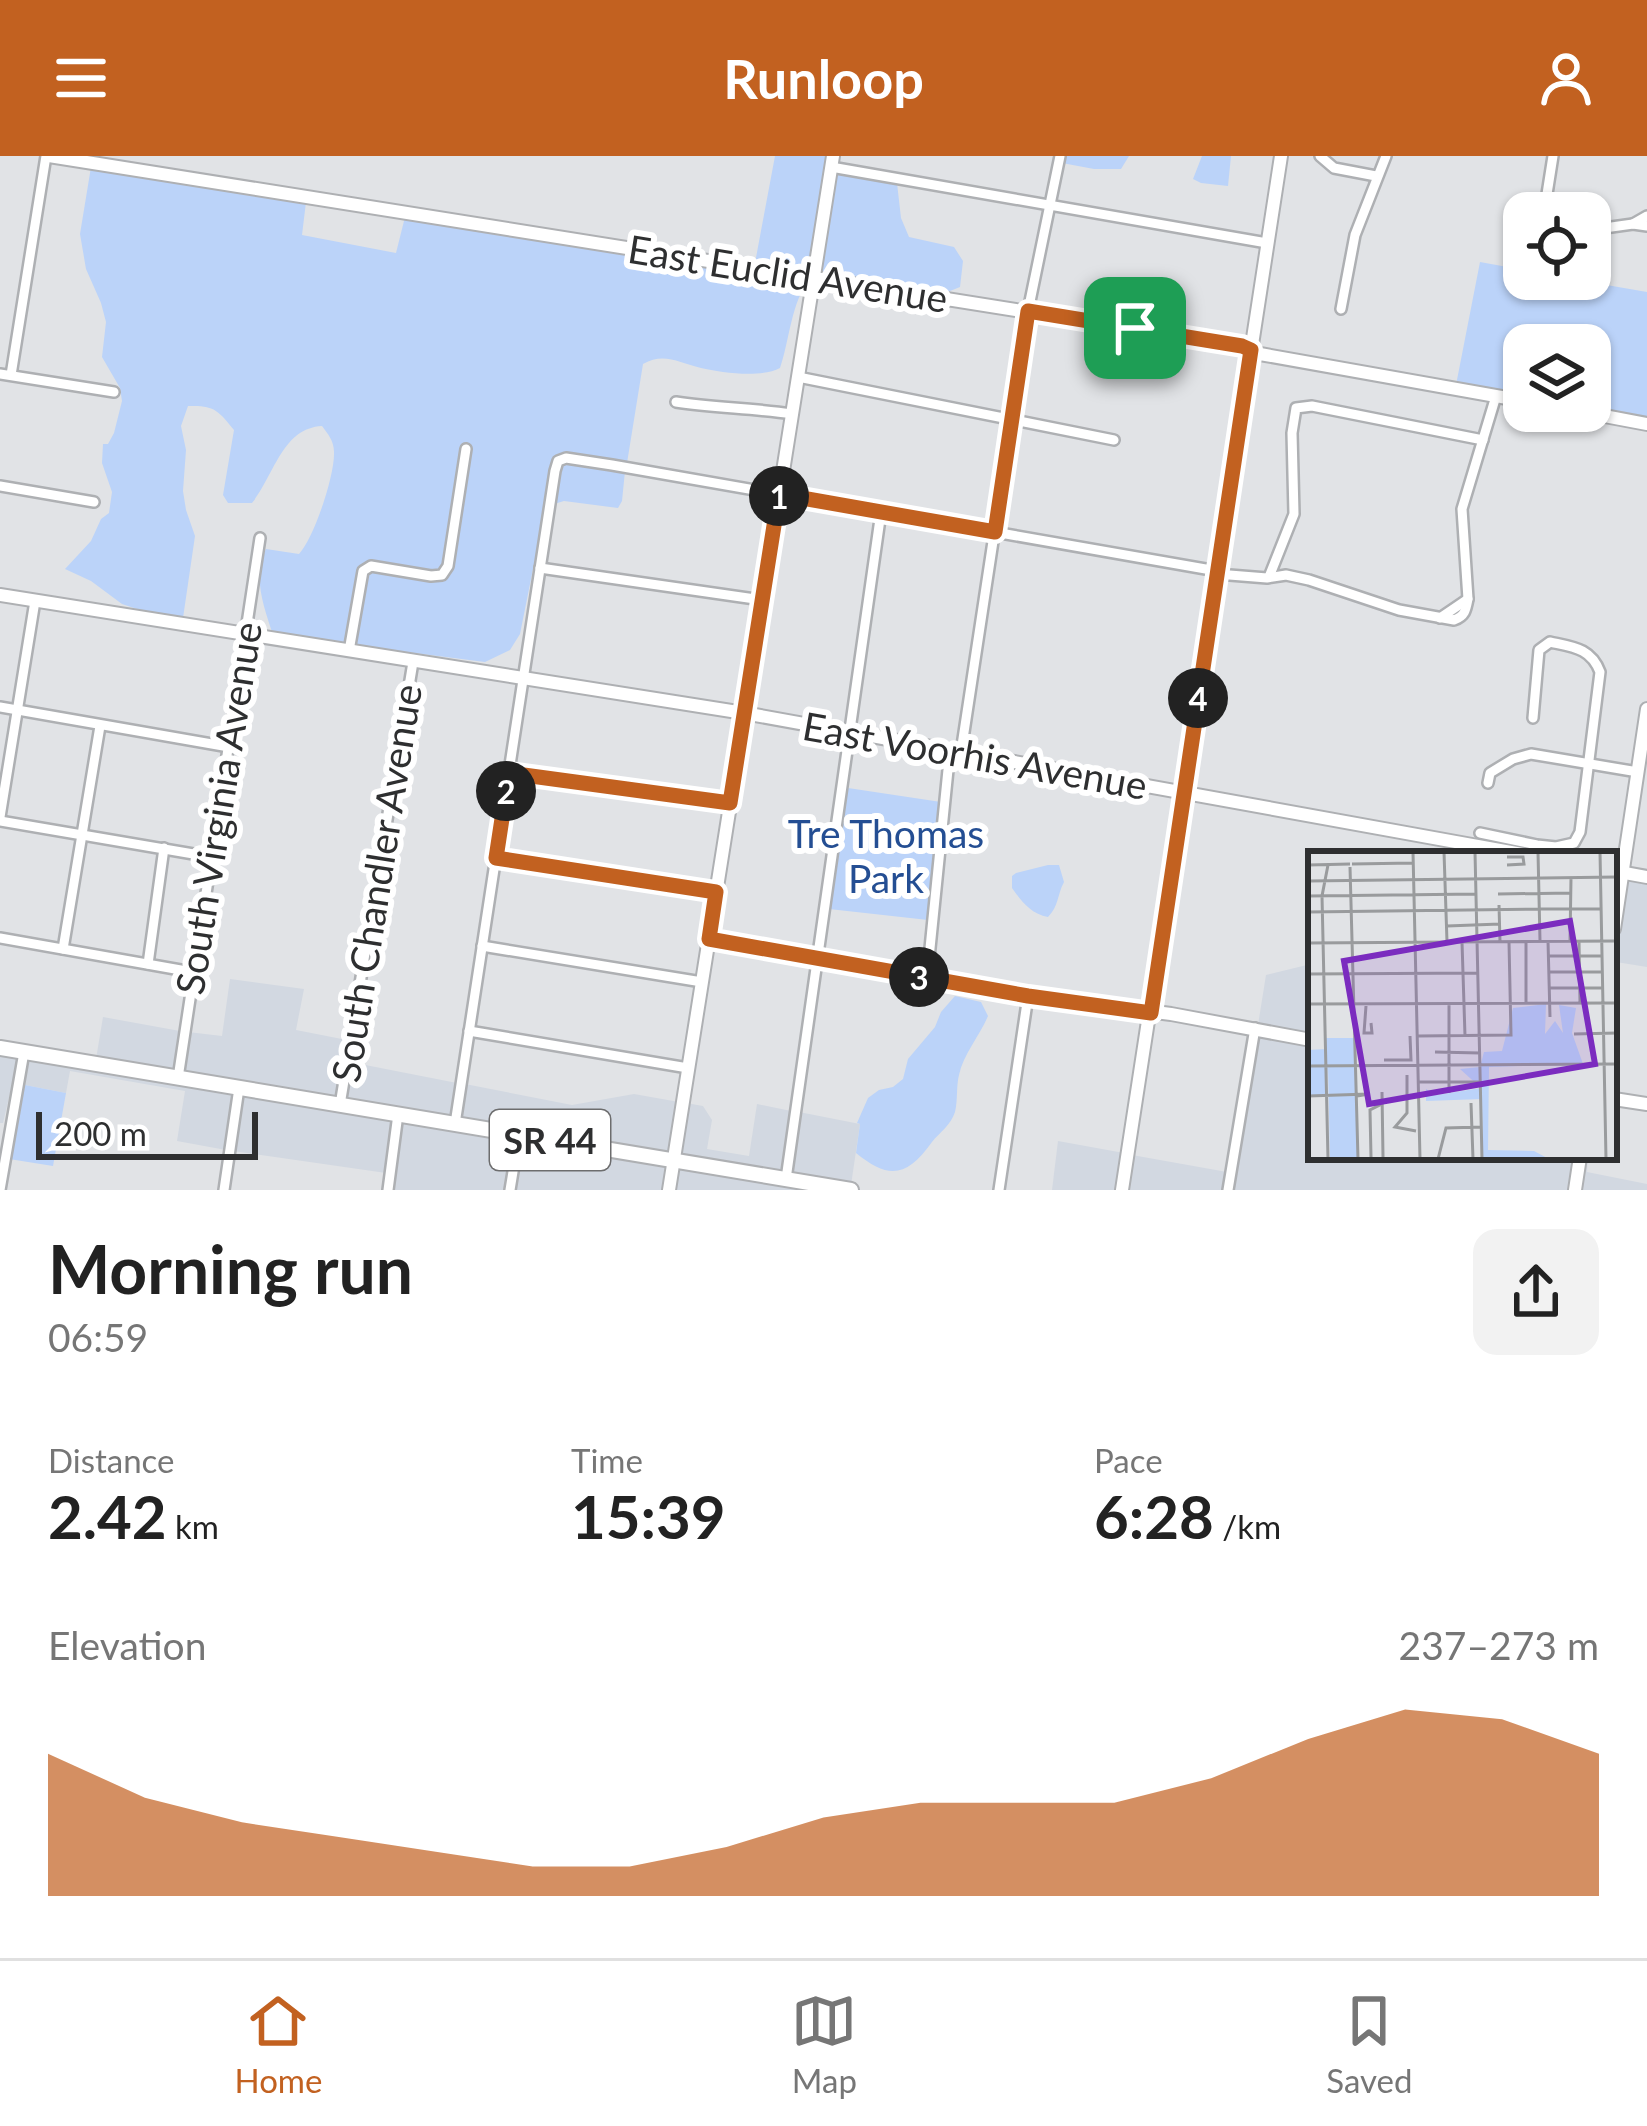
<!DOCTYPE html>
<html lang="en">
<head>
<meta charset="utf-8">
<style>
	body { margin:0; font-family:Lato,sans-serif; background:#f2f2f2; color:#222; height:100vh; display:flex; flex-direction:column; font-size:45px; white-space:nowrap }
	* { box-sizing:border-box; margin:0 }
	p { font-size:39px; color:#767676 }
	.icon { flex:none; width:66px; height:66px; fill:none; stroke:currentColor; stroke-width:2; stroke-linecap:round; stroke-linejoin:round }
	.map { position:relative; height:1034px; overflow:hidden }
	.panel { display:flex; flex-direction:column; background:#fff; flex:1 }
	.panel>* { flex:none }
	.fabs { position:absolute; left:1503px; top:36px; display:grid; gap:24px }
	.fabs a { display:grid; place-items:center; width:108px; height:108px; border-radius:24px; background:#fff; box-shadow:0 3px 9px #0004; font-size:60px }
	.scale { position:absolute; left:36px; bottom:30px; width:222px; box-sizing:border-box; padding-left:12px; border:6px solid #2e2f30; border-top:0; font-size:33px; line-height:42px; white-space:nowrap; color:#2e2f30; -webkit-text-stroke:9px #fff; paint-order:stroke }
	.pin { position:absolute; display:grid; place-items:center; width:102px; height:102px; color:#fff; margin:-51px; border-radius:24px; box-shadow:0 6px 18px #0006 }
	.km { position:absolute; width:60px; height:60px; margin:-30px; border-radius:50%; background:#222; color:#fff; font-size:33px; line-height:60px; text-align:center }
	.round { display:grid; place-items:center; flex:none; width:126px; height:126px; border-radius:24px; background:#f2f2f2 }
	.head { display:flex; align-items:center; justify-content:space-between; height:204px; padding:0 48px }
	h1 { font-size:66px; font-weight:700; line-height:90px }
	.stats { display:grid; grid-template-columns:repeat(3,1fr); gap:18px; height:204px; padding:12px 48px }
	.stats div { display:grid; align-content:center }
	.stats b { font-size:60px; font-weight:700 }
	.stats small { font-size:33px; font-weight:400 }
	.stats p { font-size:33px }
	.chart { height:336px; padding:24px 48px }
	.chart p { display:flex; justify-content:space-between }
	.chart svg { width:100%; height:216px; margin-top:12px; fill:#c26120; opacity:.7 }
	header { display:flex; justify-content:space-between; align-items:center; height:156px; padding:0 48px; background:#c26120; color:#fff; font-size:54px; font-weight:700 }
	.tabs { display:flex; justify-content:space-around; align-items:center; height:168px; border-top:3px solid #e0e0e0; background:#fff; font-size:33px; color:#767676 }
	.tabs a { display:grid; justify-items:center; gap:6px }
	.tabs .current { color:#c26120 }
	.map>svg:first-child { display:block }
	.built { fill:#d2d8e1 }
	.green { fill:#bbd3f9 }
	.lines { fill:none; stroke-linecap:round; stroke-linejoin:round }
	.street-casing { stroke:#aeb0b3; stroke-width:14 }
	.secondary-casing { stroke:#aeb0b3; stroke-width:16 }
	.primary-casing { stroke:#aeb0b3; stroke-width:18 }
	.street { stroke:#fff; stroke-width:9 }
	.secondary { stroke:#fff; stroke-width:12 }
	.primary { stroke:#fff; stroke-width:14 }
	.route-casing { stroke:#fff; stroke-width:24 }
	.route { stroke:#c26120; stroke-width:15 }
	.labels { text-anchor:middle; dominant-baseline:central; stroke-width:12; stroke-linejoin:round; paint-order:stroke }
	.shield { fill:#fff; stroke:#6d6d6e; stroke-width:3 }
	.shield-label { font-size:36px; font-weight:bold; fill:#2e2f30 }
	.street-label { font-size:39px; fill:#2e2f30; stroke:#fff }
	.park-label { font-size:39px; fill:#244e93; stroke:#fff }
	.inset-road { fill:none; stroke:#999b9d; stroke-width:3 }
	.view { fill:#7b2cbf; fill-opacity:0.15; stroke:#7b2cbf; stroke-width:6 }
	.inset-edge { fill:none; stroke:#2e2f30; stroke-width:6 }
</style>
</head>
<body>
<header><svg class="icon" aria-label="menu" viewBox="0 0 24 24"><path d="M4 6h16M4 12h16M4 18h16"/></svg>Runloop<svg class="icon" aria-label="person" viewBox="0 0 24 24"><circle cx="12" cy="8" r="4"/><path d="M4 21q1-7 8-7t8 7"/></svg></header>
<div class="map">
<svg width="1647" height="1034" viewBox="0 0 1647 1034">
	<rect width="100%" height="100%" fill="#e1e3e6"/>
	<g class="built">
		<path d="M 1626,721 L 1647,725 L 1647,811 L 1616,806 L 1614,815 Z"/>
		<path d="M 1311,808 L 1311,880 L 1258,869 L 1266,819 Z"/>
		<path d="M 230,823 L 304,833 L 296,874 L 347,884 L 336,944 L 182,918 L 188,876 L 222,880 Z"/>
		<path d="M 103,861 L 180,875 L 174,917 L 96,903 Z"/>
		<path d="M 1258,878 L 1311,889 L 1311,1001 L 1576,1001 L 1571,1034 L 1232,1034 Z"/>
		<path d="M 0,896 L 19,899 L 3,967 L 0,967 Z"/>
		<path d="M 27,901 L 235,935 L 226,994 L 177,985 L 185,935 L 70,915 L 66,937 L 25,929 L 17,970 L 11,969 Z"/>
		<path d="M 350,906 L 457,927 L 452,963 L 344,945 Z"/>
		<path d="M 465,928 L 572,949 L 634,938 L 679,946 L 670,999 L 459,964 Z"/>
		<path d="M 242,937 L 394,962 L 386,1017 L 233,995 Z"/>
		<path d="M 686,947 L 703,950 L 712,964 L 707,993 L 749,1000 L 757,948 L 791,955 L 782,1018 L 678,1001 Z"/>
		<path d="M 799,956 L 860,968 L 851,1029 L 790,1019 Z"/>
		<path d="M 401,963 L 515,982 L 507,1034 L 392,1034 Z"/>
		<path d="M 522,983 L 669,1008 L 665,1034 L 514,1034 Z"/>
		<path d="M 1058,985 L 1124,997 L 1118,1034 L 1052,1034 Z"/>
		<path d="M 1132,999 L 1227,1016 L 1224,1034 L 1126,1034 Z"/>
		<path d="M 1584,1001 L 1588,1001 L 1587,1016 L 1647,1028 L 1647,1034 L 1579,1034 Z"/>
		<path d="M 677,1009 L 825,1034 L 673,1034 Z"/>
	</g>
	<g class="green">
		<path d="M 775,0 L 826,0 L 824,8 L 827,9 L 811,116 L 755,107 Z"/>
		<path d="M 1064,0 L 1129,0 L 1121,13 L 1094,13 L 1062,7 Z"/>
		<path d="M 1202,0 L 1231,0 L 1228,30 L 1201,27 L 1193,23 Z"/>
		<path d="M 91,11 L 306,46 L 302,79 L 396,97 L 405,61 L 809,126 C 792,142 789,187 780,212 C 762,222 722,217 701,212 C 679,207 664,196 643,208 L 627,307 L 566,298 L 555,303 L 520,478 L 510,494 L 485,506 L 273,479 C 264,451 252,421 266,393 L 299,398 C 314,382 335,319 334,296 C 334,285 328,278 322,270 C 282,272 274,320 252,347 L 228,347 L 223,339 L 234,274 C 218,254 214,249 188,250 L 181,270 L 186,294 L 183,335 L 186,354 L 195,380 L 183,462 L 161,461 L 122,448 L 91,425 L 65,413 L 91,385 L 101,363 L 109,357 L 112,336 L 102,307 L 103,288 L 108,288 L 114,277 L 122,245 L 120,232 L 102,201 L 106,166 L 101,147 L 86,113 L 80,78 Z"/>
		<path d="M 834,16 L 897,27 L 901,62 L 909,81 L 954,91 L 963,105 L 960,131 L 945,137 L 818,117 Z"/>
		<path d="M 1480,106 L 1524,114 L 1524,123 L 1572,123 L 1647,136 L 1647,263 L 1590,253 L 1590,189 L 1524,189 L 1524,241 L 1456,229 Z"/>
		<path d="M 562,307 L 625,315 L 622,345 L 618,352 L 564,345 L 554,348 L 559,312 Z"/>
		<path d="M 848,632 L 941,646 L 928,764 L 829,753 Z"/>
		<path d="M 1048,709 L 1059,709 L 1064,726 C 1057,739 1059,750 1048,761 C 1031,758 1022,746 1012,732 L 1012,720 L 1016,717 Z"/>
		<path d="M 955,840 L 981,846 L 988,860 C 980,879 963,899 959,919 C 956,931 958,944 955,956 C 951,969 940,976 932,986 C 907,1021 889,1024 856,997 L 860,968 L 857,967 L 868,942 L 879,934 L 893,931 L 903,923 L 908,903 L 935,871 L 941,856 Z"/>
		<path d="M 25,929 L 66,937 L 53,1010 L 3,1002 L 11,969 L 17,969 Z"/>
	</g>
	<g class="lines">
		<defs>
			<g id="street">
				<path d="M 1320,0 L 1334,12 L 1376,20"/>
				<path d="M 831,11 L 1267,87"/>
				<path d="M 1544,57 L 1553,0"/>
				<path d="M 1647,60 L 1633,68 L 1647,70"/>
				<path d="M 1522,65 L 1524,65"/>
				<path d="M 1590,74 L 1633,68"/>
				<path d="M 1341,153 L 1355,79 L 1386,0"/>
				<path d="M 0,218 L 114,236"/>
				<path d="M 11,219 L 46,0"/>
				<path d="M 798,221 L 1114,284"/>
				<path d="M 676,246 C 714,252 753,252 792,258"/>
				<path d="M 0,330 L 94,346"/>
				<path d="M 540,412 L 762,444"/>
				<path d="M 1217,418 L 1267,422 L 1286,419 L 1309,424 L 1399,454 L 1454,464 C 1465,460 1466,454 1468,443 L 1462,353 L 1496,240"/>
				<path d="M 1269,421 L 1294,358 L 1292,277 L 1296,252 L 1312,250 L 1483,284"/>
				<path d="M 1440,462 L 1468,443"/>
				<path d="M 349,495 L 363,415 L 371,410 L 431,420 L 442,419 L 448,410 L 466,293"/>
				<path d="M 0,551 L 229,591"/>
				<path d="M 961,596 L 1028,155 L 1060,0"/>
				<path d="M 509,617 L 730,647"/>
				<path d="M 1488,627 L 1490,617 L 1513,603 L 1531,598 L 1638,616"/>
				<path d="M 0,661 L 35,445"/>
				<path d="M 0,665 L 211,701"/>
				<path d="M 1480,677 L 1537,689 L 1556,691 L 1574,687 L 1580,676 L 1600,516 C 1591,492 1573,491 1550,486 L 1539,494 L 1533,562"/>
				<path d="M 496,702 L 716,736"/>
				<path d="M 0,782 L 192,816"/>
				<path d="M 482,790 L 702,826"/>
				<path d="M 63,793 L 100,570"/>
				<path d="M 148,808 L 164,692"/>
				<path d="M 927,822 L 950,594"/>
				<path d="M 469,875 L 688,912"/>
				<path d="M 178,922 L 260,382"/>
				<path d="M 340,949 L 413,506"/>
				<path d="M 455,968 L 555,315 L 558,305 L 566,302 L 612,309 L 1217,415"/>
				<path d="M 786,1023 L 881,356"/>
				<path d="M 0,1034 L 24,896"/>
				<path d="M 224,1034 L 239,932"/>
				<path d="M 388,1034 L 398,958"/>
				<path d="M 510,1034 L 519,979"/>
				<path d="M 999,1034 L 1028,840"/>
				<path d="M 1228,1034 L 1255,872"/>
			</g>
			<g id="secondary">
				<path d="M 49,0 L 1242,190 L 1260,198 L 1524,245"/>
				<path d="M 1578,255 L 1647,268"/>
				<path d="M 0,439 L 744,557 L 1522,698"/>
				<path d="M 1614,715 L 1647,721"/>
				<path d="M 1614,773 L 1647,553"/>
				<path d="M 709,783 L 1028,840 L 1171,858 L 1311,884"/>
				<path d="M 1614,943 L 1647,948"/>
				<path d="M 669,1034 L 833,0"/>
				<path d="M 1122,1034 L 1281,0"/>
				<path d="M 1575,1034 L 1580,1001"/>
			</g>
			<path id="primary" d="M 0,892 L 851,1034"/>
		</defs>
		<use href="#street" class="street-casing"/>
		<use href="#secondary" class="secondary-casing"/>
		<use href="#primary" class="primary-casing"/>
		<use href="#street" class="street"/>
		<use href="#secondary" class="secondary"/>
		<use href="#primary" class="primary"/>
	</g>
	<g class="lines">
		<defs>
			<path id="route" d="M 1028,155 L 1242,190 L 1251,194 L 1151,857 L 1028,840 L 709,783 L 716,736 L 496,702 L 509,617 L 730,647 L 779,338 L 995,376 Z"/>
		</defs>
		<use href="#route" class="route-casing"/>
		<use href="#route" class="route"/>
	</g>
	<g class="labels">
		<rect class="shield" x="490" y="954" width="120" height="60" rx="9"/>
		<g class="shield-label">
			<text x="550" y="984">SR 44</text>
		</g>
		<g class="street-label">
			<text transform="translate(788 117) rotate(9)">East Euclid Avenue</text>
			<text transform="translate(975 599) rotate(10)">East Voorhis Avenue</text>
			<text transform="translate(218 652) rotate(-81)">South Virginia Avenue</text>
			<text transform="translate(376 727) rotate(-81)">South Chandler Avenue</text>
		</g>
		<g class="park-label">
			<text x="886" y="677">Tre Thomas<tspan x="886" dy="45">Park</tspan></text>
		</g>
	</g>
	<g transform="translate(1308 695)">
		<rect width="309" height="309" fill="#e1e3e6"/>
		<path d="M 238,153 L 237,183 L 247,170 L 255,182 L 251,154 L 268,157 L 264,182 L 275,213 L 181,216 L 180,299 L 226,300 L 241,308 L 175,308 L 174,248 L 118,250 L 118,238 L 128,244 L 173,237 L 152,218 L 172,216 L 176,201 L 194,200 L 205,157 ZM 18,187 L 47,187 L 50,308 L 22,308 L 20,215 L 18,245 L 0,245 L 0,199 L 18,198 Z" fill="#bbd3f9"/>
		<path class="inset-road" d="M 105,1 L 112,308M 136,1 L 139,91M 167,1 L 174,308M 230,1 L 232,90M 292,1 L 298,308M 199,6 L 215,6 L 216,13 L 199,14M 44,13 L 105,12M 0,14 L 42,13M 42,16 L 50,308M 0,30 L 309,26M 190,43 L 263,42M 0,45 L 169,43M 191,54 L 192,91M 231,58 L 294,58M 0,61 L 231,58M 139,75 L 192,73M 218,90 L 218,153M 240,90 L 242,166M 262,90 L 263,27M 271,90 L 272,152M 154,91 L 157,185M 0,92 L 309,90M 241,105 L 295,105M 241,121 L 295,121M 0,123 L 171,122M 241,137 L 296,137M 0,153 L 309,152M 141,154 L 141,242M 58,155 L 56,182 L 64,182 L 63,172M 266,183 L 309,182M 110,185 L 203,184 L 201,91M 127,201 L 172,202M 76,209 L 103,209 L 102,185M 0,215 L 309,213M 99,224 L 99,262 L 87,276 L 108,280M 111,231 L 173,231M 74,241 L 75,306M 0,245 L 61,243 L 49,245M 163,252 L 165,308M 63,306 L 62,259 L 74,253M 20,308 L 14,45 L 20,14M 130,308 L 138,277 L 173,276"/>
		<path class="view" d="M 262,70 L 287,213 L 61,253 L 36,110 Z"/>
		<rect width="309" height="309" class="inset-edge"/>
	</g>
</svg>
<div class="fabs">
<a><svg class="icon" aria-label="locate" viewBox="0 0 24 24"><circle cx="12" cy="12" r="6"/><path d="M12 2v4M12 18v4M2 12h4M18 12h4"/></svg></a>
<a><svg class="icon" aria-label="layers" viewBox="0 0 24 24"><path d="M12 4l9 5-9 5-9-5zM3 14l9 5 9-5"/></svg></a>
</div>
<div class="scale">200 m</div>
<div class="pin" style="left:1135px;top:172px;background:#1e9e55"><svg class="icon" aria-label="arrive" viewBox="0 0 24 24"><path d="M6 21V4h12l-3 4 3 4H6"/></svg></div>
<b class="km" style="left:779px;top:340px">1</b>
<b class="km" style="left:506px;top:635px">2</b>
<b class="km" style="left:919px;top:821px">3</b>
<b class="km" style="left:1198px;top:542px">4</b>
</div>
<section class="panel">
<div class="head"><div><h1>Morning run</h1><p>06:59</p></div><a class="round"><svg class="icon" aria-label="share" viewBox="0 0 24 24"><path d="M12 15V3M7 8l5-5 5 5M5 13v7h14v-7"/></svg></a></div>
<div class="stats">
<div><p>Distance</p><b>2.42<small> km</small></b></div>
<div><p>Time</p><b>15:39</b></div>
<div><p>Pace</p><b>6:28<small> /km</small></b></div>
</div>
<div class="chart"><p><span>Elevation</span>237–273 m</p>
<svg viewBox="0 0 160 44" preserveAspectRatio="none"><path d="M0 44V15L10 24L20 29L30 32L40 35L50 38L60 38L70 34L80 28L90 25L100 25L110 25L120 20L130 12L140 6L150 8L160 15V44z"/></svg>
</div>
</section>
<nav class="tabs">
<a class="current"><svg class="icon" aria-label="home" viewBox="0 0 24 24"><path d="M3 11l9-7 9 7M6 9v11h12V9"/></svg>Home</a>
<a><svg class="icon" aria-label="map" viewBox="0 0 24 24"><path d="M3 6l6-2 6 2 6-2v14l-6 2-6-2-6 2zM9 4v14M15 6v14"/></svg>Map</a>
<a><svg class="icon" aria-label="saved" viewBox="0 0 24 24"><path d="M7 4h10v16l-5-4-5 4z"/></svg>Saved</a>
</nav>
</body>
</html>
